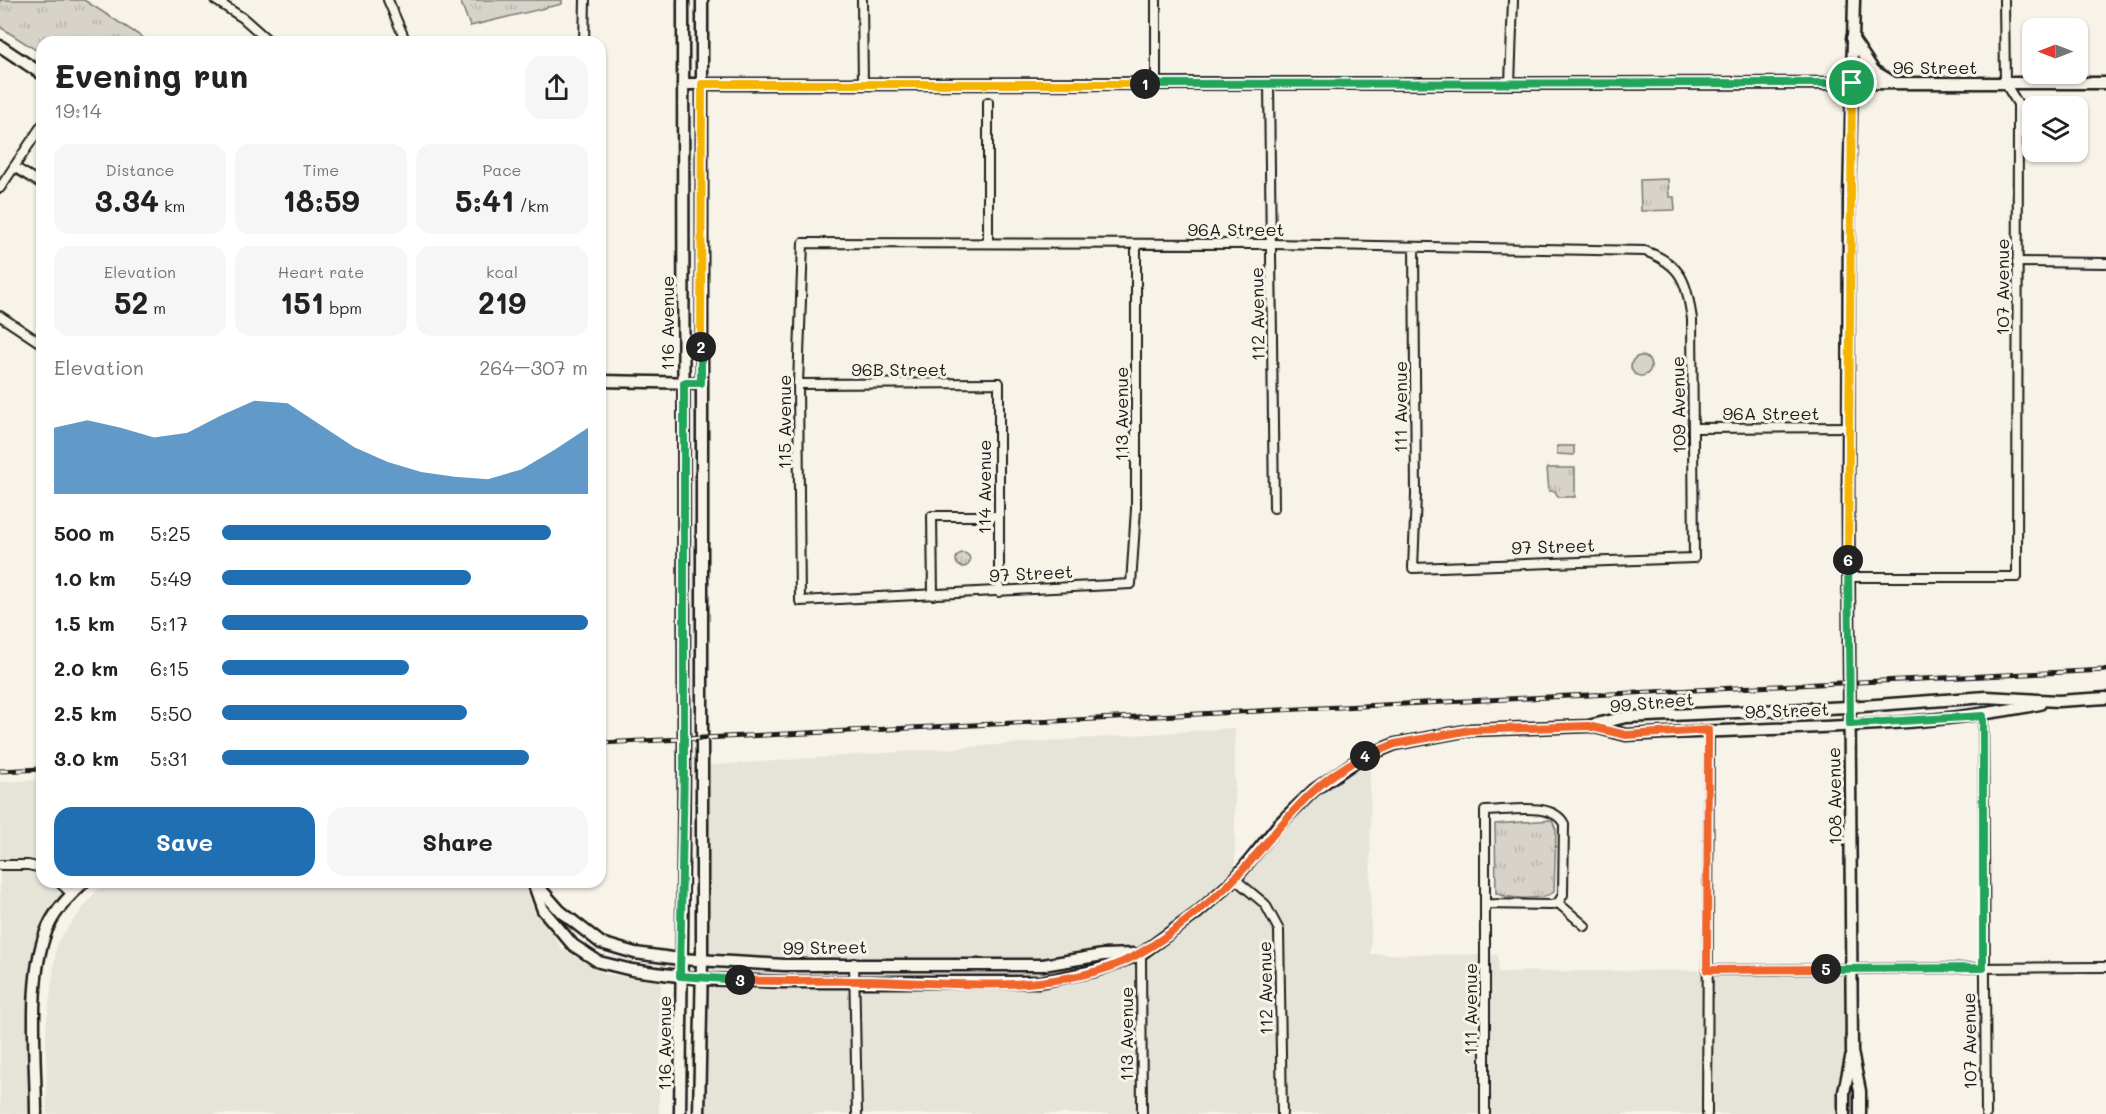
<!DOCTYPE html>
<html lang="en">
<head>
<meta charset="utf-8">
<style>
	body { margin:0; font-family:Mali,sans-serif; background:#f6f6f6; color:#222; height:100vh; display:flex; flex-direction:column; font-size:22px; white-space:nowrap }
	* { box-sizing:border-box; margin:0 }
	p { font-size:20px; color:#767676 }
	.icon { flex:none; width:33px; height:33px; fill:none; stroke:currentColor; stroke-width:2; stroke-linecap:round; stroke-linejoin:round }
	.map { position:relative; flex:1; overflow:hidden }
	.details { position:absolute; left:36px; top:36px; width:570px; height:852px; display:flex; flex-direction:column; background:#fff; border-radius:18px; box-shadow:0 2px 4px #0004 }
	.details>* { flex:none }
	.needle { width:39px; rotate:270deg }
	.buttons { position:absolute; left:2022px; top:18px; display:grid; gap:12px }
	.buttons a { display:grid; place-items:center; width:66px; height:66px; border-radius:12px; background:#fff; box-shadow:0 2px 4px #0004; font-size:30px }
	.pin { position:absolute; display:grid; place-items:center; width:51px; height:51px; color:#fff; margin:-26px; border:3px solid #fff; border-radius:50%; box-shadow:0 2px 6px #0007 }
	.km { position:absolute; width:30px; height:30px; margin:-15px; border-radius:50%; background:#222; color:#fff; font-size:16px; line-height:30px; text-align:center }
	.round { display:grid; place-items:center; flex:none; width:63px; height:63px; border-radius:18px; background:#f6f6f6 }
	.overview { display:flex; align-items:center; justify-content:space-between; height:102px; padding:0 18px }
	h1 { font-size:33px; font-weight:800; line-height:45px }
	.figures { display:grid; grid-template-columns:repeat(3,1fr); gap:9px; height:102px; padding:6px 18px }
	.figures div { display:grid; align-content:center; border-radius:15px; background:#f6f6f6; text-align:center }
	.figures b { font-size:30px; font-weight:800 }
	.figures small { font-size:16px; font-weight:400 }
	.figures p { font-size:16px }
	.chart { height:168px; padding:12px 18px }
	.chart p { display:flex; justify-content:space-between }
	.chart svg { width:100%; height:108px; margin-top:6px; fill:#1f6fb2; opacity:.7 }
	.primary-button { display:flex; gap:12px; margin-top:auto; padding:12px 18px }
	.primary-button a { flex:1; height:69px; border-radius:18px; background:#1f6fb2; color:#fff; font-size:24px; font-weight:800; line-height:69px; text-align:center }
	.primary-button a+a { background:#f6f6f6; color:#222 }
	ul { padding:0 18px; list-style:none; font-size:20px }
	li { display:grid; grid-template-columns:96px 72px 1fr; align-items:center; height:45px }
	li i { height:15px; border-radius:8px; background:#1f6fb2 }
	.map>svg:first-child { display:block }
	.built { fill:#e6e3d9 }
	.grass { fill:url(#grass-tufts); stroke:#7a7874; stroke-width:1.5 }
	.pitch { fill:#d7d3cb; stroke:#7a7874; stroke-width:1.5 }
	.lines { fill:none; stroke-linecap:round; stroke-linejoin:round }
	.street-casing { stroke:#1c1c1c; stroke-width:12 }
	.secondary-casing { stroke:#1c1c1c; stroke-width:15 }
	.street { stroke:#f7f3e8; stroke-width:8 }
	.secondary { stroke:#f7f3e8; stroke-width:10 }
	.rail-casing { stroke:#1c1c1c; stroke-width:5 }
	.rail { stroke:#f7f3e8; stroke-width:3; stroke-dasharray:9; stroke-linecap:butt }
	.split-1-casing { stroke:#fff; stroke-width:12 }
	.split-2-casing { stroke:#fff; stroke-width:12 }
	.split-3-casing { stroke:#fff; stroke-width:12 }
	.split-4-casing { stroke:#fff; stroke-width:12 }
	.split-5-casing { stroke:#fff; stroke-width:12 }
	.split-6-casing { stroke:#fff; stroke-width:12 }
	.split-7-casing { stroke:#fff; stroke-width:12 }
	.split-1 { stroke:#22a559; stroke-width:8 }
	.split-2 { stroke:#f5b400; stroke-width:8 }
	.split-3 { stroke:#22a559; stroke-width:8 }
	.split-4 { stroke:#f0652b; stroke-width:8 }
	.split-5 { stroke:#f0652b; stroke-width:8 }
	.split-6 { stroke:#22a559; stroke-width:8 }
	.split-7 { stroke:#f5b400; stroke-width:8 }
	.labels { text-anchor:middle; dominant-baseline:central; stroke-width:6; stroke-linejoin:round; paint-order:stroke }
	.street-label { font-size:18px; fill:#1c1c1c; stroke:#f7f3e8 }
</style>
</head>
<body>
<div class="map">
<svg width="2106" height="1114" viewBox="0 0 2106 1114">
	<defs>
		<pattern id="grass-tufts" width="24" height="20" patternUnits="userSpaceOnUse" patternTransform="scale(1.5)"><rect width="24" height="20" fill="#d7d3cb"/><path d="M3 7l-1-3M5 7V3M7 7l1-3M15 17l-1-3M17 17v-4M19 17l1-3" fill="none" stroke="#b8b5ae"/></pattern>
	</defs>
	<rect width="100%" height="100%" fill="#f7f3e8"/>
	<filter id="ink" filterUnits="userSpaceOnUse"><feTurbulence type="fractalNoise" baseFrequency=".0167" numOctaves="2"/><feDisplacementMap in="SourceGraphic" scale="12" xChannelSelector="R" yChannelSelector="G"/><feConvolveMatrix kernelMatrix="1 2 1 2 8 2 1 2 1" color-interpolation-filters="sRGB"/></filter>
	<g filter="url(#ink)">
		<g class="built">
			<path d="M 1235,728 L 1235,878 L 1296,806 L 1370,754 L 1371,954 L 1498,955 L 1498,972 L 1852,969 L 1844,1114 L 699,1114 L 702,766 Z"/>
			<path d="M 42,780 L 42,882 L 84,882 L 60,906 L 38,962 L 36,1114 L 0,1114 L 0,782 Z"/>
			<path d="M 103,882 L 520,882 L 562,949 L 605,974 L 661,982 L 659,1114 L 47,1114 L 46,1029 L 57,942 Z"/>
		</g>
		<g class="grass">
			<path d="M 0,0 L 84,0 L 150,42 L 42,42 L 42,54 L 0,27 Z"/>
			<path d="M 460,0 L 562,0 L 562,4 L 470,26 Z"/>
			<path d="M 1668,179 L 1669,197 L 1674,197 L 1675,210 L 1641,211 L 1640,180 Z"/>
			<circle cx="1641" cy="366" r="10"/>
			<path d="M 1547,468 L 1575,468 L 1575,497 L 1558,497 L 1555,491 L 1549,491 Z"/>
			<circle cx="963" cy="560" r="7"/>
			<path d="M 1552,820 L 1556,830 L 1554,892 C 1543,900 1509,900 1496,893 L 1495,824 Z"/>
		</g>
		<path class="pitch" d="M 1557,446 L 1574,446 L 1574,455 L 1557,454 Z"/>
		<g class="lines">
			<defs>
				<g id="street">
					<path d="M 215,0 L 243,18 L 270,42"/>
					<path d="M 388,0 L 406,42"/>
					<path d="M 862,0 L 863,85"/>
					<path d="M 584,42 L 585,0"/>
					<path d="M 1156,84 L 1156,0"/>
					<path d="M 1269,84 L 1274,508"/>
					<path d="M 1510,84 L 1513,0"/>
					<path d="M 988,102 L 988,243"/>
					<path d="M 14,167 L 42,184"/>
					<path d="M 0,188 L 42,125"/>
					<path d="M 1136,245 L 1136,509 L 1131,584 L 800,601 L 798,384 L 803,243 L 1272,244 L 1645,251 C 1683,265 1686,282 1692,319 L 1694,558 L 1413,568 L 1416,495 L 1414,247"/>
					<path d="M 2017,262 L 2106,263"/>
					<path d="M 0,316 L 42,344"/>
					<path d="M 798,384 L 999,383 L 999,592"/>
					<path d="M 1694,428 L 1849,427"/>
					<path d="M 1849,577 L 2017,577 L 2018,104 L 2005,83 L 2004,0"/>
					<path d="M 933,595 L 932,516 L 999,516"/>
					<path d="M 1983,716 L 1986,1114"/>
					<path d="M 0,865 L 28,865 L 42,868"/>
					<path d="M 1235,879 L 1265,904 L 1279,930 L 1282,1114"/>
					<path d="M 59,882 L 72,894"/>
					<path d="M 1558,903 L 1585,926"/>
					<path d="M 1141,954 L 1142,1114"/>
					<path d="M 854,963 L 857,1114"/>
					<path d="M 1707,970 L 2106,967"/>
					<path d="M 1485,1114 L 1485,811 C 1507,811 1553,801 1564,824 L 1563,895 L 1558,903 L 1551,905 L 1485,904"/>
					<path d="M 1707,1114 L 1709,730"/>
				</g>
				<g id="secondary">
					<path d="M 1854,0 L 1849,200 L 1848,504 L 1852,1052 L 1860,1091 L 1860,1114"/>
					<path d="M 1852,38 L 1874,71 L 1892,82"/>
					<path d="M 0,46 L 42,74"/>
					<path d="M 683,84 L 2106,83"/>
					<path d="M 600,381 L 701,383"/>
					<path d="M 1591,726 L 1626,735 C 1764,727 1905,731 2040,704"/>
					<path d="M 533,882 L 543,910 L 573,945 L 599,962 L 632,970 L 702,979 L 783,982 L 1040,982 L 1095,971 L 1141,954 L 1197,913 L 1235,879 L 1279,824 L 1314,790 L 1359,759 L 1395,744 L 1470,730 L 1588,726 L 1626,717 L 1849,707 L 1986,697 L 2058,701 L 2106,698"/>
					<path d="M 537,885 L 560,911 L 601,943 L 635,953 L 680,959 L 784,965 L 1043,965 L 1103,955 L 1134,954"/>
					<path d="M 36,1114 C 36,1061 26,972 49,925 C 57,908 71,895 84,882"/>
					<path d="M 680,1114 L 684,767 L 683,0"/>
					<path d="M 699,1114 L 702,961 L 702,0"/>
					<path d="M 1844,1114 L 1844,1092 L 1851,1058"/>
				</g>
			</defs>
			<use href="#street" class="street-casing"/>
			<use href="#secondary" class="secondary-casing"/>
			<use href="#street" class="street"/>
			<use href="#secondary" class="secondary"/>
			<defs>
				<g id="rail">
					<path d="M 600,743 L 2106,670"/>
					<path d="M 0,771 L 42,769"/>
				</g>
			</defs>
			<use href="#rail" class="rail-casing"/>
			<use href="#rail" class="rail"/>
		</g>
	</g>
	<g class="lines" filter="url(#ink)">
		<defs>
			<path id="split-1" d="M 1145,84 L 1852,83"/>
			<path id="split-2" d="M 701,347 L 702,84 L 1145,84"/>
			<path id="split-3" d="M 701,347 L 701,383 L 684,383 L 684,767 L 680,976 L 740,980"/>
			<path id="split-4" d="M 740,980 C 784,982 827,980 871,981 C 949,983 1035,993 1110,967 C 1149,953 1183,924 1215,897 C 1270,850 1294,790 1365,756"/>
			<path id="split-5" d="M 1365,756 L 1395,744 L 1470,730 L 1588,726 L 1626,735 L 1708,730 L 1707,970 L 1826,969"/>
			<path id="split-6" d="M 1826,969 L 1983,968 L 1983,716 L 1850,724 L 1848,560"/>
			<path id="split-7" d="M 1848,560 L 1852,83"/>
		</defs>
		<use href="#split-1" class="split-1-casing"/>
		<use href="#split-2" class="split-2-casing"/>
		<use href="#split-3" class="split-3-casing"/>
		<use href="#split-4" class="split-4-casing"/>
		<use href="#split-5" class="split-5-casing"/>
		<use href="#split-6" class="split-6-casing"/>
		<use href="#split-7" class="split-7-casing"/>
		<use href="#split-1" class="split-1"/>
		<use href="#split-2" class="split-2"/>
		<use href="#split-3" class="split-3"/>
		<use href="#split-4" class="split-4"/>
		<use href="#split-5" class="split-5"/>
		<use href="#split-6" class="split-6"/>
		<use href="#split-7" class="split-7"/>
	</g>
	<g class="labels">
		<g class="street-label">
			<text x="1935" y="67">96 Street</text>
			<text x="1236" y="229">96A Street</text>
			<text transform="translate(2002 287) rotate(-90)">107 Avenue</text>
			<text transform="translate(1257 314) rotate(-91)">112 Avenue</text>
			<text transform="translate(667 323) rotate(-90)">116 Avenue</text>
			<text x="899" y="369">96B Street</text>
			<text transform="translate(1678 405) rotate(-91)">109 Avenue</text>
			<text transform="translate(1400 407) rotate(-90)">111 Avenue</text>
			<text x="1771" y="413">96A Street</text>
			<text transform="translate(1121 414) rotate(-90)">113 Avenue</text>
			<text transform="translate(784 422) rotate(-90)">115 Avenue</text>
			<text transform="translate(984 487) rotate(-90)">114 Avenue</text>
			<text transform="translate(1553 546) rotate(-2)">97 Street</text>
			<text transform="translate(1031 573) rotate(-3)">97 Street</text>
			<text transform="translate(1652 702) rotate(-5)">99 Street</text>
			<text transform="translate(1787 710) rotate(-2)">98 Street</text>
			<text transform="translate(1834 796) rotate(-91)">108 Avenue</text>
			<text transform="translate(825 947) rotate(-1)">99 Street</text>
			<text transform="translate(1265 988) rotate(-91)">112 Avenue</text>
			<text transform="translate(1470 1009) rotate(-90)">111 Avenue</text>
			<text transform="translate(1126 1034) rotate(-90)">113 Avenue</text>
			<text transform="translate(1969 1041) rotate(-91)">107 Avenue</text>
			<text transform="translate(664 1043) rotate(-90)">116 Avenue</text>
		</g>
	</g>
</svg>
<div class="buttons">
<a><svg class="needle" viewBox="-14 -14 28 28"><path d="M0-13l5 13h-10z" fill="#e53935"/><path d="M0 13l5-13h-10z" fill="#767676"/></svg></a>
<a><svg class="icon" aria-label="layers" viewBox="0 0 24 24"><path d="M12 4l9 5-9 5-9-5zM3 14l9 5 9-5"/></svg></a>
</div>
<div class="pin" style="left:1852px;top:83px;background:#1e9e55"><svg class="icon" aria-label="arrive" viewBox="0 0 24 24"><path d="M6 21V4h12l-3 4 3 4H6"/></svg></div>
<b class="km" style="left:1145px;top:84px">1</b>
<b class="km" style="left:701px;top:347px">2</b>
<b class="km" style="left:740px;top:980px">3</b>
<b class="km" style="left:1365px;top:756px">4</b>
<b class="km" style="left:1826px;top:969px">5</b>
<b class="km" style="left:1848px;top:560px">6</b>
<section class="details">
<div class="overview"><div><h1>Evening run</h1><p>19:14</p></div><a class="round"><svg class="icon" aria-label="share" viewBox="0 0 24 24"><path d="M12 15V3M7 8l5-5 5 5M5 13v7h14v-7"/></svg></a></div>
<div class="figures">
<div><p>Distance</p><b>3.34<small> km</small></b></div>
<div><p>Time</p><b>18:59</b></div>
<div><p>Pace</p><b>5:41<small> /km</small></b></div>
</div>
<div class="figures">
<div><p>Elevation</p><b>52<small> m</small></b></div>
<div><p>Heart rate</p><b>151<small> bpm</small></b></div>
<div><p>kcal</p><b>219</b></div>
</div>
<div class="chart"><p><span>Elevation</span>264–307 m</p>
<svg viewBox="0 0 160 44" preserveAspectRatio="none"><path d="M0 44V17L10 14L20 17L30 21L40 19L50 12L60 6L70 7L80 16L90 25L100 31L110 35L120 37L130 38L140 34L150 26L160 17V44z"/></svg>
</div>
<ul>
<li><b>500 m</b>5:25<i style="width:90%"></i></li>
<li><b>1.0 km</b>5:49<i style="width:68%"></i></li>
<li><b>1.5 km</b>5:17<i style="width:100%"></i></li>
<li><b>2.0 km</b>6:15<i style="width:51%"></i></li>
<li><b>2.5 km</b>5:50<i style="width:67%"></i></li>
<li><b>3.0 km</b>5:31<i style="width:84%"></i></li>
</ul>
<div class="primary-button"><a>Save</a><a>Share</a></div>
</section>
</div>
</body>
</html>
